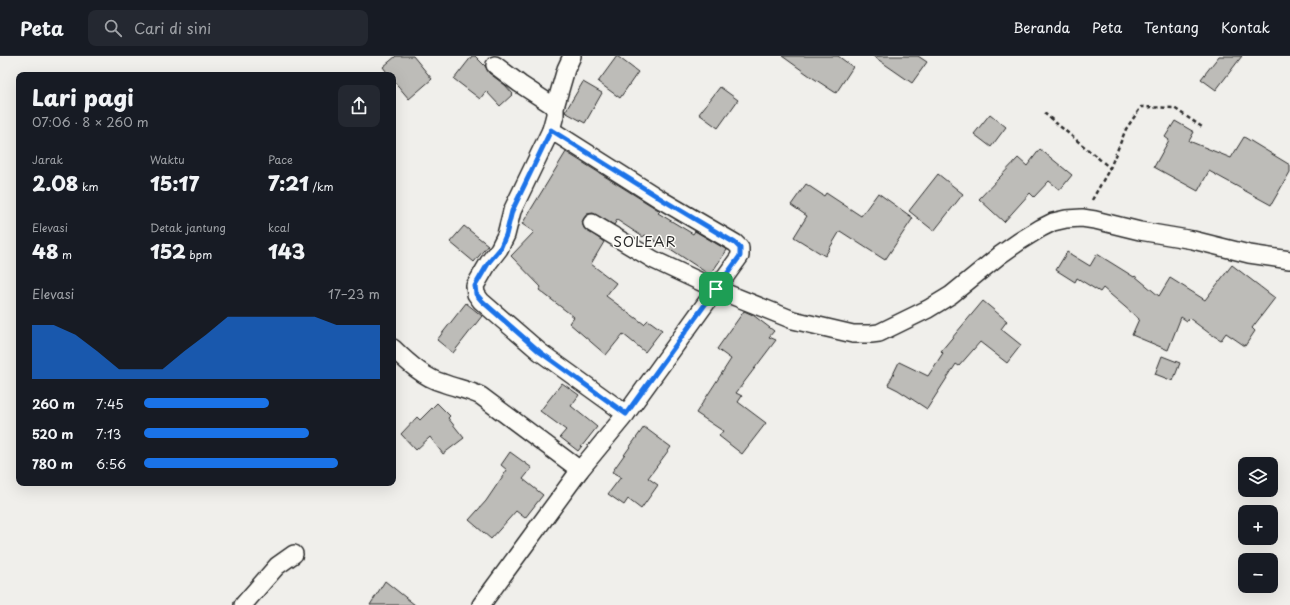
<!DOCTYPE html>
<html lang="id">
<head>
<meta charset="utf-8">
<style>
	body { margin:0; font-family:"Playpen Sans",sans-serif; background:#242831; color:#f1f3f6; height:100vh; display:flex; flex-direction:column; font-size:15px; white-space:nowrap }
	* { box-sizing:border-box; margin:0 }
	p { font-size:13px; color:#9ea1a6 }
	.icon { flex:none; width:22px; height:22px; fill:none; stroke:currentColor; stroke-width:2; stroke-linecap:round; stroke-linejoin:round }
	.map { position:relative; flex:1; overflow:hidden }
	.details { position:absolute; left:16px; top:16px; width:380px; height:414px; display:flex; flex-direction:column; background:#171b24; border-radius:8px; box-shadow:0 4px 16px #0002 }
	.details>* { flex:none }
	.tools { position:absolute; left:1238px; top:401px; display:grid; gap:8px }
	.tools a { display:grid; place-items:center; width:40px; height:40px; border-radius:8px; background:#171b24; box-shadow:0 4px 16px #0002; font-size:20px }
	.pin { position:absolute; display:grid; place-items:center; width:34px; height:34px; color:#fff; margin:-17px; border-radius:8px; box-shadow:0 2px 6px #0006 }
	.round { display:grid; place-items:center; flex:none; width:42px; height:42px; border-radius:8px; background:#242831 }
	.overview { display:flex; align-items:center; justify-content:space-between; height:68px; padding:0 16px }
	h1 { font-size:22px; font-weight:800; line-height:30px }
	.metrics { display:grid; grid-template-columns:repeat(3,1fr); gap:6px; height:68px; padding:4px 16px }
	.metrics div { display:grid; align-content:center }
	.metrics b { font-size:20px; font-weight:800 }
	.metrics small { font-size:11px; font-weight:400 }
	.metrics p { font-size:11px }
	.chart { height:112px; padding:8px 16px }
	.chart p { display:flex; justify-content:space-between }
	.chart svg { width:100%; height:72px; margin-top:4px; fill:#1a73e8; opacity:.7 }
	ul { padding:0 16px; list-style:none; font-size:13px }
	li { display:grid; grid-template-columns:64px 48px 1fr; align-items:center; height:30px }
	li i { height:10px; border-radius:5px; background:#1a73e8 }
	header { display:flex; align-items:center; gap:24px; box-sizing:border-box; height:56px; padding:0 20px; background:#171b24; border-bottom:1px solid #363941 }
	header strong { font-size:19px }
	nav { display:flex; gap:22px; margin-inline-start:auto; font-size:14px }
	.search { width:280px; height:36px; background:#242831; display:flex; align-items:center; gap:10px; box-sizing:border-box; padding:0 14px; border-radius:8px; color:#9ea1a6; font-size:15px }
	.map>svg:first-child { display:block }
	.building { fill:#bdbcb8; stroke:#2b2b2b }
	.lines { fill:none; stroke-linecap:round; stroke-linejoin:round }
	.street-casing { stroke:#2b2b2b; stroke-width:20 }
	.path { stroke:#2b2b2b; stroke-width:2.5; stroke-dasharray:4 3; stroke-linecap:butt }
	.street { stroke:#fdfcf7; stroke-width:17 }
	.route-casing { stroke:#fff; stroke-width:8 }
	.route { stroke:#1a73e8; stroke-width:5 }
	.labels { text-anchor:middle; dominant-baseline:central; stroke-width:3; stroke-linejoin:round; paint-order:stroke }
	.quarter-label { font-size:14px; letter-spacing:1px; fill:#2b2b2b; stroke:#fdfcf7 }
</style>
</head>
<body>
<header>
<strong>Peta</strong>
<div class="search"><svg class="icon" aria-label="search" viewBox="0 0 24 24"><circle cx="10" cy="10" r="6"/><path d="M15 15l6 6"/></svg>Cari di sini</div>
<nav><a>Beranda</a><a>Peta</a><a>Tentang</a><a>Kontak</a></nav>
</header>
<div class="map">
<svg width="1290" height="549" viewBox="0 0 1290 549">
	<rect width="100%" height="100%" fill="#f0efeb"/>
	<filter id="ink" filterUnits="userSpaceOnUse"><feTurbulence type="fractalNoise" baseFrequency=".025" numOctaves="2"/><feDisplacementMap in="SourceGraphic" scale="8" xChannelSelector="R" yChannelSelector="G"/><feConvolveMatrix kernelMatrix="1 2 1 2 8 2 1 2 1" color-interpolation-filters="sRGB"/></filter>
	<g filter="url(#ink)">
		<g class="building">
			<path d="M 396,0 L 413,0 L 432,23 L 409,43 L 393,24 L 393,19 L 389,19 L 383,11 Z"/>
			<path d="M 472,0 L 475,0 L 485,10 L 489,17 L 505,29 L 513,38 L 500,50 L 486,35 L 480,43 L 454,23 Z"/>
			<path d="M 617,0 L 638,16 L 620,42 L 598,26 Z"/>
			<path d="M 782,0 L 838,0 L 853,11 L 836,37 L 810,20 Z"/>
			<path d="M 873,0 L 918,0 L 927,6 L 912,27 Z"/>
			<path d="M 1219,0 L 1242,0 L 1216,34 L 1201,23 Z"/>
			<path d="M 583,26 L 602,37 L 585,67 L 565,56 Z"/>
			<path d="M 720,31 L 738,44 L 718,72 L 699,58 Z"/>
			<path d="M 990,58 L 1006,71 L 991,91 L 974,78 Z"/>
			<path d="M 1175,65 L 1194,76 L 1189,85 L 1231,102 L 1244,81 L 1290,109 L 1290,116 L 1271,149 L 1209,115 L 1198,135 L 1154,111 L 1169,84 L 1165,81 Z"/>
			<path d="M 1040,93 L 1072,119 L 1060,134 L 1049,125 L 1034,141 L 1030,137 L 1004,166 L 979,143 L 1018,102 L 1027,110 Z"/>
			<path d="M 566,96 L 660,155 L 658,157 L 693,178 L 695,175 L 727,194 L 710,219 L 672,194 L 672,195 L 645,179 L 643,181 L 617,164 L 614,169 L 593,157 L 587,158 L 584,162 L 582,166 L 584,172 L 604,186 L 591,208 L 616,227 L 606,240 L 644,268 L 648,264 L 662,274 L 645,296 L 623,278 L 606,299 L 569,267 L 574,261 L 539,234 L 541,231 L 511,200 L 534,176 L 522,168 Z"/>
			<path d="M 938,118 L 963,138 L 934,175 L 909,155 Z"/>
			<path d="M 806,128 L 824,140 L 826,137 L 861,160 L 878,137 L 913,162 L 885,204 L 840,175 L 825,200 L 794,181 L 807,160 L 791,149 Z"/>
			<path d="M 464,170 L 488,189 L 474,206 L 450,186 Z"/>
			<path d="M 1067,196 L 1090,210 L 1097,198 L 1134,221 L 1135,220 L 1159,240 L 1170,222 L 1205,244 L 1232,209 L 1275,242 L 1252,272 L 1255,275 L 1245,290 L 1226,277 L 1221,284 L 1209,277 L 1189,262 L 1187,265 L 1181,261 L 1168,294 L 1132,279 L 1139,263 L 1103,232 L 1100,236 L 1077,222 L 1075,226 L 1056,214 Z"/>
			<path d="M 983,245 L 1007,265 L 1001,273 L 1021,289 L 1007,307 L 980,286 L 959,310 L 956,308 L 927,353 L 898,334 L 888,329 L 899,306 L 928,320 L 943,297 L 941,295 Z"/>
			<path d="M 466,247 L 482,260 L 453,297 L 437,284 Z"/>
			<path d="M 744,255 L 753,259 L 774,275 L 769,281 L 776,284 L 736,337 L 742,340 L 738,346 L 766,367 L 742,398 L 719,380 L 723,375 L 696,357 L 731,303 L 717,293 Z"/>
			<path d="M 1162,300 L 1180,307 L 1173,325 L 1155,318 Z"/>
			<path d="M 562,327 L 579,339 L 571,350 L 597,371 L 578,395 L 560,381 L 566,374 L 540,355 Z"/>
			<path d="M 437,347 L 450,360 L 448,362 L 464,382 L 443,398 L 430,381 L 416,394 L 401,378 L 417,361 L 420,364 Z"/>
			<path d="M 644,371 L 671,391 L 648,422 L 658,429 L 641,453 L 628,443 L 624,449 L 608,438 L 621,421 L 612,416 Z"/>
			<path d="M 510,396 L 532,412 L 523,423 L 543,439 L 525,462 L 516,455 L 491,483 L 469,464 L 486,445 L 507,414 L 501,409 Z"/>
			<path d="M 385,525 L 415,549 L 370,549 Z"/>
		</g>
		<g class="lines">
			<defs>
				<g id="street">
					<path d="M 572,0 L 566,13 L 555,51 L 555,59 L 551,74 L 512,155 L 506,179 L 499,193 L 489,206 L 475,230 L 476,238 L 481,245 L 540,296 L 626,358"/>
					<path d="M 495,9 L 520,28 L 555,51"/>
					<path d="M 592,167 L 654,204 L 716,233 L 793,264 L 853,278 L 871,278 L 879,277 L 928,253 L 951,239 L 1000,199 L 1020,185 L 1041,172 L 1053,166 L 1066,163 L 1082,162 L 1095,164 L 1140,175 L 1193,184 L 1249,198 L 1290,204"/>
					<path d="M 393,292 C 406,305 424,322 443,327 C 456,332 469,334 481,340 L 580,414"/>
					<path d="M 243,549 L 277,510 L 294,498"/>
					<path d="M 481,549 L 580,414 L 626,358 L 740,200 L 740,192 L 735,187 L 663,145 L 551,74"/>
				</g>
			</defs>
			<use href="#street" class="street-casing"/>
			<g class="path">
				<path d="M 1044,57 L 1110,112"/>
				<path d="M 1092,144 L 1110,112 L 1126,73 L 1141,51 L 1174,52 L 1202,71"/>
			</g>
			<use href="#street" class="street"/>
		</g>
	</g>
	<g class="lines" filter="url(#ink)">
		<defs>
			<path id="route" d="M 551,74 L 663,144 L 735,187 L 740,192 L 740,200 L 626,358 L 540,296 L 482,245 L 476,238 L 475,230 L 489,206 L 500,193 L 506,179 L 512,155 Z"/>
		</defs>
		<use href="#route" class="route-casing"/>
		<use href="#route" class="route"/>
	</g>
	<g class="labels">
		<g class="quarter-label">
			<text x="645" y="185">SOLEAR</text>
		</g>
	</g>
</svg>
<div class="tools">
<a><svg class="icon" aria-label="layers" viewBox="0 0 24 24"><path d="M12 4l9 5-9 5-9-5zM3 14l9 5 9-5"/></svg></a>
<a>+</a>
<a>−</a>
</div>
<div class="pin" style="left:716px;top:233px;background:#1e9e55"><svg class="icon" aria-label="arrive" viewBox="0 0 24 24"><path d="M6 21V4h12l-3 4 3 4H6"/></svg></div>
<section class="details">
<div class="overview"><div><h1>Lari pagi</h1><p>07:06 · 8 × 260 m</p></div><a class="round"><svg class="icon" aria-label="share" viewBox="0 0 24 24"><path d="M12 15V3M7 8l5-5 5 5M5 13v7h14v-7"/></svg></a></div>
<div class="metrics">
<div><p>Jarak</p><b>2.08<small> km</small></b></div>
<div><p>Waktu</p><b>15:17</b></div>
<div><p>Pace</p><b>7:21<small> /km</small></b></div>
</div>
<div class="metrics">
<div><p>Elevasi</p><b>48<small> m</small></b></div>
<div><p>Detak jantung</p><b>152<small> bpm</small></b></div>
<div><p>kcal</p><b>143</b></div>
</div>
<div class="chart"><p><span>Elevasi</span>17–23 m</p>
<svg viewBox="0 0 160 44" preserveAspectRatio="none"><path d="M0 44V11L10 11L20 17L30 27L40 38L50 38L60 38L70 27L80 17L90 6L100 6L110 6L120 6L130 6L140 11L150 11L160 11V44z"/></svg>
</div>
<ul>
<li><b>260 m</b>7:45<i style="width:53%"></i></li>
<li><b>520 m</b>7:13<i style="width:70%"></i></li>
<li><b>780 m</b>6:56<i style="width:82%"></i></li>
</ul>
</section>
</div>
</body>
</html>
